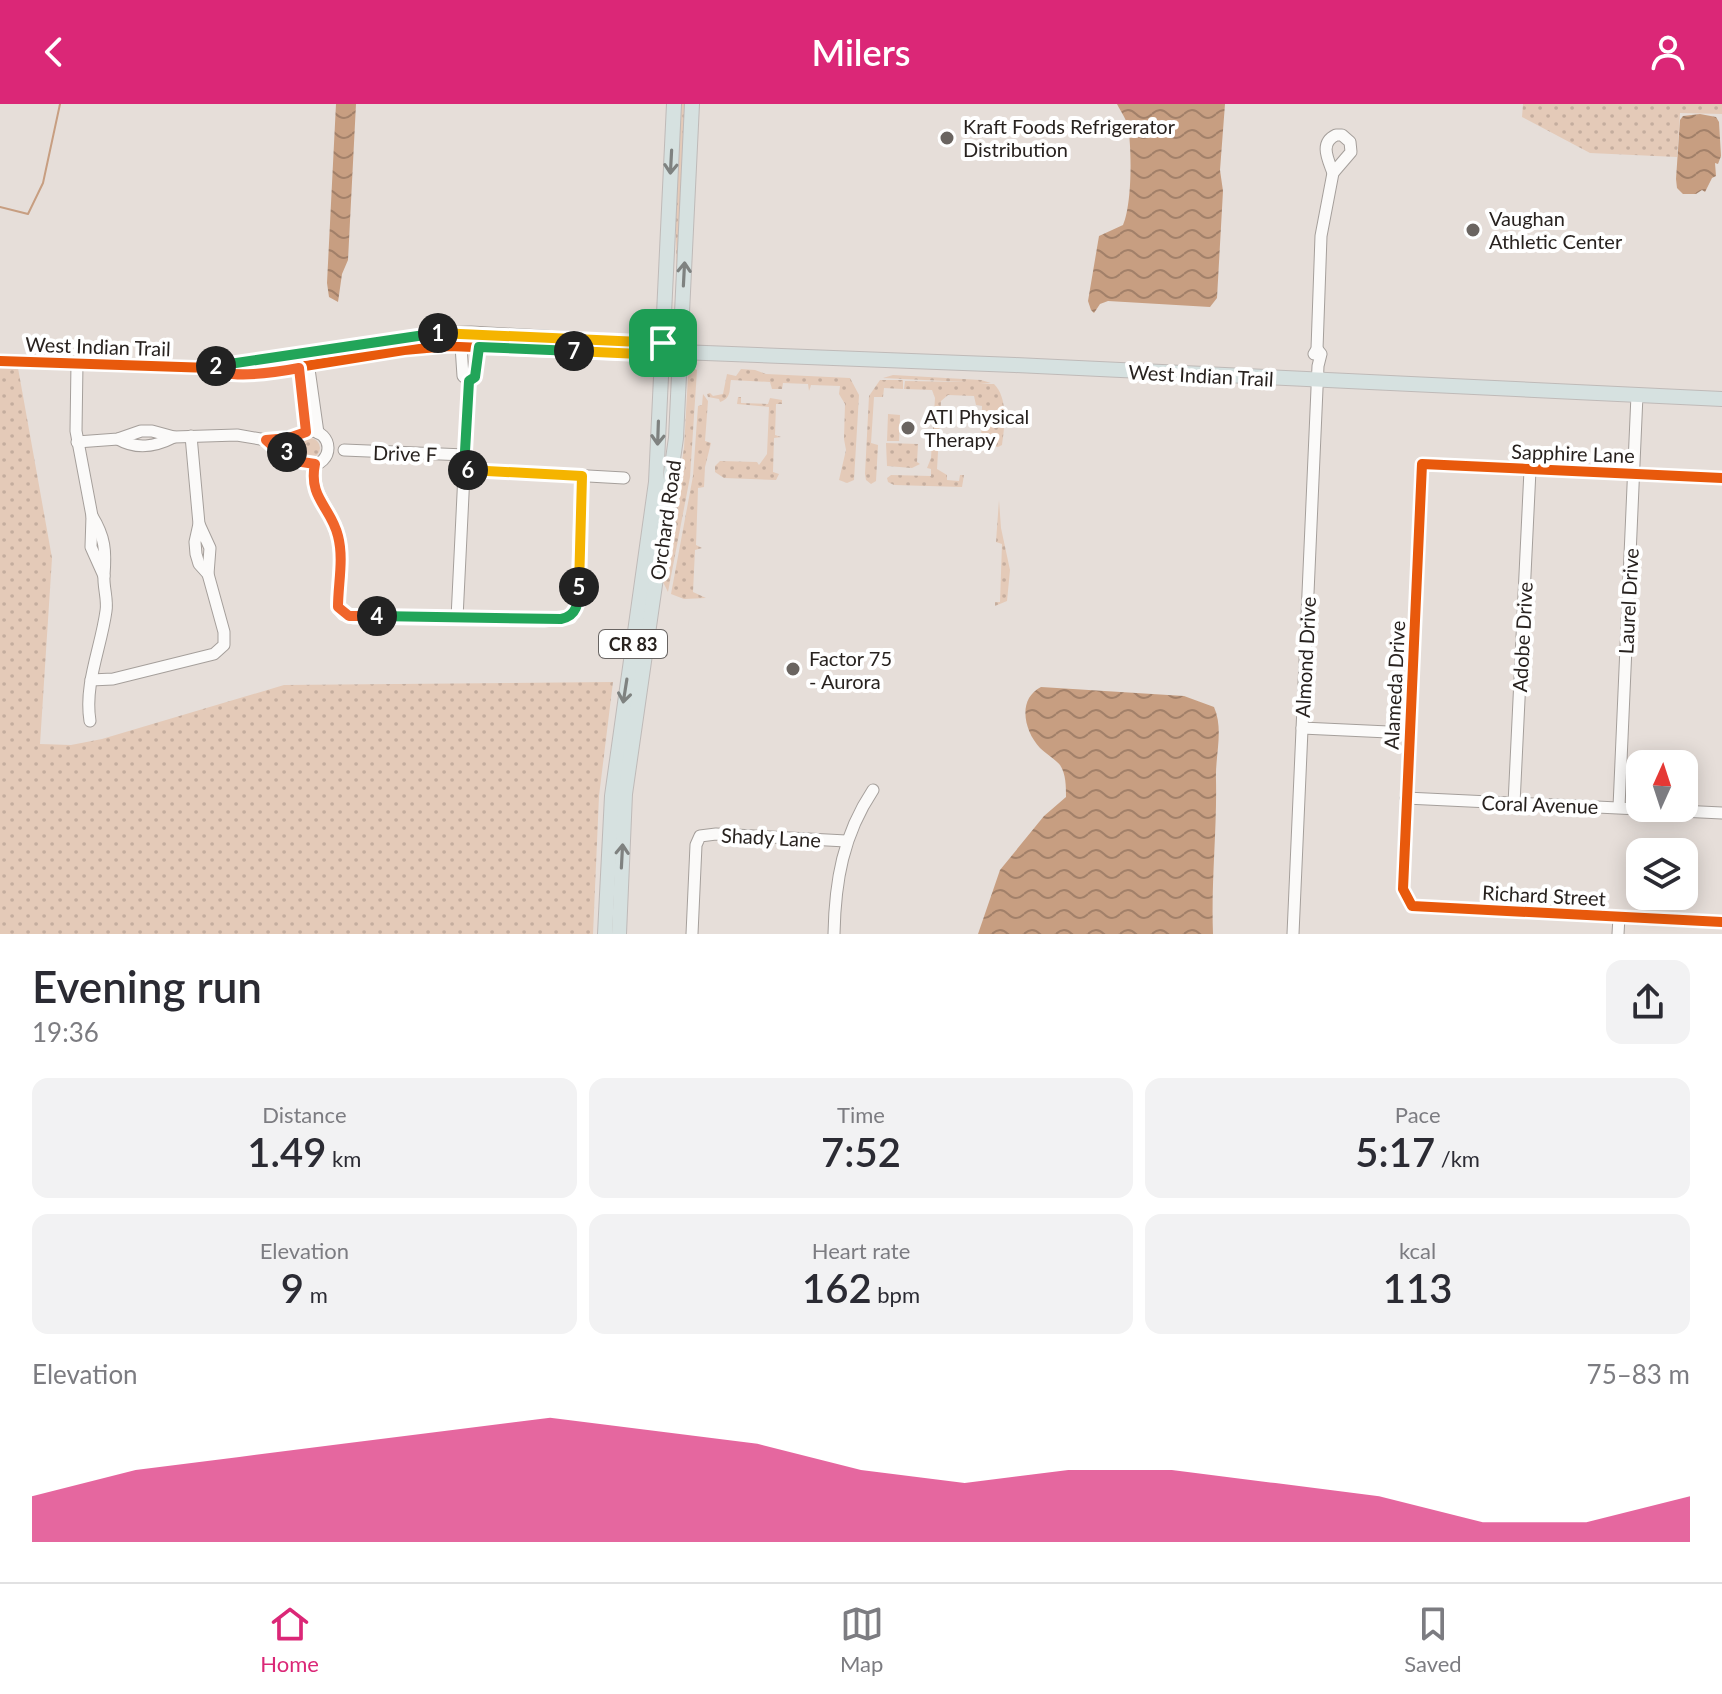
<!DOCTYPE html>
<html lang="en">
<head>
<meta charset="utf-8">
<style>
	body { margin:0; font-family:Lato,sans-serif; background:#f2f2f3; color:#2b2b33; height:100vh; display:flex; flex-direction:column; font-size:30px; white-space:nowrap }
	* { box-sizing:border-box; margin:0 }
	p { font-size:26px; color:#7c7c81 }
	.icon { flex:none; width:44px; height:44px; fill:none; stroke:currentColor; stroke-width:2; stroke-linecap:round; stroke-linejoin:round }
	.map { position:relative; height:830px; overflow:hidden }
	.drawer { display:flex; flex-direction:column; background:#fff; flex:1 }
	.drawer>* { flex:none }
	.needle { width:52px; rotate:3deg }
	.tools { position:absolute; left:1626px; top:646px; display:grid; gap:16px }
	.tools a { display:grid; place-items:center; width:72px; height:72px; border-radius:16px; background:#fff; box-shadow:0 4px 20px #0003; font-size:40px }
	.pin { position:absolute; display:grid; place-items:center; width:68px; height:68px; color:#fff; margin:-34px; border-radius:16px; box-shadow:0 4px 12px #0006 }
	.km { position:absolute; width:40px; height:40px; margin:-20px; border-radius:50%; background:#222; color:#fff; font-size:22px; line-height:40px; text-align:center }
	.round { display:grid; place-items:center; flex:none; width:84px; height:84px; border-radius:16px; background:#f2f2f3 }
	.headline { display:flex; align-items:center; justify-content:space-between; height:136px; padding:0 32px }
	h1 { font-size:44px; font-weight:600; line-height:60px }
	.stats { display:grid; grid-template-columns:repeat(3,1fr); gap:12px; height:136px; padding:8px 32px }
	.stats div { display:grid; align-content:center; border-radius:16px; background:#f2f2f3; text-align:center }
	.stats b { font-size:40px; font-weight:600 }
	.stats small { font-size:22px; font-weight:400 }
	.stats p { font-size:22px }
	.chart { height:224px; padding:16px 32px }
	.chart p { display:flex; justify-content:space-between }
	.chart svg { width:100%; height:144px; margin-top:8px; fill:#db2777; opacity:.7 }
	header { display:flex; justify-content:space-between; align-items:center; height:104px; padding:0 32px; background:#db2777; color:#fff; font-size:36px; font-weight:600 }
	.tab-bar { display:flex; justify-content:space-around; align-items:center; height:112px; border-top:2px solid #e1e1e2; background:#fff; font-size:22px; color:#7c7c81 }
	.tab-bar a { display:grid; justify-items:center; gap:4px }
	.tab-bar .on { color:#db2777 }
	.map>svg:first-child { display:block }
	.green { fill:url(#green-dots) }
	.water { fill:url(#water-waves) }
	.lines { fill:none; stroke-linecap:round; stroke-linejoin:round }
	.stream { stroke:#c79e81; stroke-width:2 }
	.minor-casing { stroke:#a59f9b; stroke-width:13 }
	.major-casing { stroke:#bfbab8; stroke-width:16 }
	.minor { stroke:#fbfaf9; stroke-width:11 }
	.major { stroke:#d6e1e0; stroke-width:14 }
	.cycleway-casing { stroke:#fff; stroke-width:15 }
	.cycleway { stroke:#e8590c; stroke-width:10 }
	.oneway { stroke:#7f8280 }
	.split-1-casing { stroke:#fff; stroke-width:16 }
	.split-2-casing { stroke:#fff; stroke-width:16 }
	.split-3-casing { stroke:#fff; stroke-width:16 }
	.split-4-casing { stroke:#fff; stroke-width:16 }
	.split-5-casing { stroke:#fff; stroke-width:16 }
	.split-6-casing { stroke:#fff; stroke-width:16 }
	.split-7-casing { stroke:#fff; stroke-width:16 }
	.split-8-casing { stroke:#fff; stroke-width:16 }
	.split-1 { stroke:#f5b400; stroke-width:10 }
	.split-2 { stroke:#22a559; stroke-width:10 }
	.split-3 { stroke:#f0652b; stroke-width:10 }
	.split-4 { stroke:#f0652b; stroke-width:10 }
	.split-5 { stroke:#22a559; stroke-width:10 }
	.split-6 { stroke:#f5b400; stroke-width:10 }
	.split-7 { stroke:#22a559; stroke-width:10 }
	.split-8 { stroke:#f5b400; stroke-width:10 }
	.poi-dot { fill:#6a6460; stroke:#fff; stroke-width:3 }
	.labels { text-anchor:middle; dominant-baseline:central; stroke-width:8; stroke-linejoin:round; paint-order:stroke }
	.shield { fill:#fff; stroke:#686462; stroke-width:2 }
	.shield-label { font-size:18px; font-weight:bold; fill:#28221f }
	.poi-label { font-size:20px; fill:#28221f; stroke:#fff; text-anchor:start }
	.street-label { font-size:20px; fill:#28221f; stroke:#fff }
</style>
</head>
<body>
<header><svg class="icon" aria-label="back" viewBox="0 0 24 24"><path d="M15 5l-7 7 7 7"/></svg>Milers<svg class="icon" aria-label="person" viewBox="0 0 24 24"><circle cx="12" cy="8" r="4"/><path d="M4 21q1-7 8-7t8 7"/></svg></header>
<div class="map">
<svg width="1722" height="830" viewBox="0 0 1722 830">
	<defs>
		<pattern id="green-dots" width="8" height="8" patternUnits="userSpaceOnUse" patternTransform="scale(2)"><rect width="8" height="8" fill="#e4cab8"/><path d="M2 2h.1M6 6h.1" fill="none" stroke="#c4ad9e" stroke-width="1.8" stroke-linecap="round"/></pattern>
		<pattern id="water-waves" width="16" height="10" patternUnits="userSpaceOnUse" patternTransform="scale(2)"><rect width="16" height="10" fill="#c79e81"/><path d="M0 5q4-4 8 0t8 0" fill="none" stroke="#a28069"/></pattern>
	</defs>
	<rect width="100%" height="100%" fill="#e6ded9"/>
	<g class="green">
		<path d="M 678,0 L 685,0 L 686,41 L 677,201 L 675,59 Z"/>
		<path d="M 1523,0 L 1722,0 L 1722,10 L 1680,9 L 1677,53 L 1590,49 L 1522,13 Z"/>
		<path d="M 0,263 L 18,264 L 52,454 L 40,640 L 71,641 L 102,635 L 284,581 L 613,578 L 599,692 L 593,830 L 0,830 Z"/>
		<path d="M 694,264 L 697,266 L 690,373 L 668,488 L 663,478 L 684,344 L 688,272 Z"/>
		<path d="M 741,265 L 755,266 L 766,270 L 850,274 L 859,291 L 854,376 L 847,379 L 839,376 L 846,346 L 844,335 L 845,300 L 839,290 L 840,282 L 811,281 L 809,287 L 808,280 L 783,279 L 782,285 L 772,285 L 770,278 L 731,276 C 729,285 732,294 720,298 L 719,295 L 708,293 L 707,290 L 710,289 L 713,292 L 723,290 L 727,270 L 736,272 Z"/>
		<path d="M 893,271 L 981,276 L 991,279 L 980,280 L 994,280 C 1008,294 1005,321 1002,341 L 998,343 L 974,341 L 981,339 L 982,302 L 976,301 L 974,292 L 948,291 L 941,297 L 937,365 L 947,371 L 947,376 L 959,377 L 960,371 L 964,371 L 962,383 L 894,381 L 888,378 L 887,374 L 891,371 L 931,372 L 931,365 L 927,364 L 931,354 L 935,294 L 932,286 L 904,285 L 905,277 L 966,278 L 883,274 Z"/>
		<path d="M 880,276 L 903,276 L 903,285 L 884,284 L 883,293 L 874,293 L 871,339 L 878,341 L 876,377 L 871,380 L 866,376 L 865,370 L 869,292 Z"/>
		<path d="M 703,290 L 708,297 L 705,337 L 711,339 L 705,363 L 704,383 L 698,384 L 696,441 L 702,444 L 695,446 L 693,488 L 706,494 L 684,495 L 671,490 L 693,372 L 698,302 L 702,301 Z"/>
		<path d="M 738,293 L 741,293 L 741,299 L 768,300 L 770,294 L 782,296 L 782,300 L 776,300 L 775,331 L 781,333 L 774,334 L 773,368 L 779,370 L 776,376 L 724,374 L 715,368 L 715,362 L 720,357 L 757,358 L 759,361 L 767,350 L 769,303 L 737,300 Z"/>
		<path d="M 888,310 L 900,311 L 899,337 L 887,337 Z"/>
		<circle cx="310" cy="344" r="10"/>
		<path d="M 886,339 L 918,340 L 917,358 L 920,360 L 912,364 L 887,362 Z"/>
		<path d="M 999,396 L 1001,424 L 1010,466 L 1007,497 L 995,502 L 995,498 L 1000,498 L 1002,440 L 996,438 Z"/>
	</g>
	<g class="water">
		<path d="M 336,0 L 356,0 L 348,156 L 342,170 L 338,198 L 329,193 L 327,179 Z"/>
		<path d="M 1117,0 L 1225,0 L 1220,66 L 1223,87 L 1217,194 L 1210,203 L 1108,197 L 1100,200 L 1094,209 L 1091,206 L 1088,197 L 1099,132 L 1123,121 C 1132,101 1132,45 1128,23 C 1126,14 1121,8 1117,0 Z"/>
		<path d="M 1700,10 L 1716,13 L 1719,18 L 1721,52 L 1718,60 L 1715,59 L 1716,72 L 1712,74 L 1705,88 L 1702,86 L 1696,90 L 1683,90 L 1677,84 L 1676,75 L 1680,16 L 1683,12 Z"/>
		<path d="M 1041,583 L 1184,592 L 1214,603 C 1224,626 1215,651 1216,676 C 1217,727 1211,778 1213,830 L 978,830 L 1000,766 L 1044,712 L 1066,693 C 1066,682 1066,670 1060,661 C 1055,655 1046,650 1040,644 C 1024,627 1017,595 1041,583 Z"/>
	</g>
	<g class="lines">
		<path class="stream" d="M 0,103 L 28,110 L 43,79 L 60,0"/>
		<defs>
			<g id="minor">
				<path d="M 1336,31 L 1342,31 L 1350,38 L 1351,48 L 1333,69 C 1328,55 1319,39 1336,31 Z"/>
				<path d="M 464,238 L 461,242 L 463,272 L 469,277"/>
				<path d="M 1314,250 L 1317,245 L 1321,132 L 1333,69"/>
				<path d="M 0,257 L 211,264 L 217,268 L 261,269 L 404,246 L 449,242 L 662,251"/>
				<path d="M 308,258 L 318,329"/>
				<path d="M 77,259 L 76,327 L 92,412 L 91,443 L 104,472"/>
				<path d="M 298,260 L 306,328"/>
				<path d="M 211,264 L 224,259 L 268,256 L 432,229 L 471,228 L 663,239"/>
				<circle cx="311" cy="344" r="17"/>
				<path d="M 191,332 L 199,420 L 195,438 L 196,450 L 199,460 L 208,470"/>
				<path d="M 118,335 C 137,346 155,343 174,333"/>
				<path d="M 266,336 L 276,345 L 295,350"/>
				<path d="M 77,338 L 118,335 L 141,327 L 152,327 L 174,333 L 237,331 L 266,336 L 300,331"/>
				<path d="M 344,346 L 465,351"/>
				<path d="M 315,360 C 309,394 331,403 338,432 C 344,454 338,480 338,503 L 344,510 L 353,513 L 544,516 L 570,513 L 578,499 L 582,372"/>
				<path d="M 464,365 L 624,374"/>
				<path d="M 1722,374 L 1422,360 L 1403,785 L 1412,802 L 1722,818"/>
				<path d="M 457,514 L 467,308 L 469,277 L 475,273 L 479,243 L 476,239"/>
				<path d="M 91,576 L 113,575 L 214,550 L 224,541 L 224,528 L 208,470 L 210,444 L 199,420"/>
				<path d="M 90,617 C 84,580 101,544 106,507 C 108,495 103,483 104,471 C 106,447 105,433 92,412"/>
				<path d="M 1302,624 L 1410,629"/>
				<path d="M 1406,694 L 1722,709"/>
				<path d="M 1514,700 L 1530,366"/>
				<path d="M 1619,703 L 1637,291"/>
				<path d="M 692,830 L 696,741 L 700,732 L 716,730 L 846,737"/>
				<path d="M 834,830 C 835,777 843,731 873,686"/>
				<path d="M 1293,830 L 1318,262 L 1321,250 L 1317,245"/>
				<path d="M 1618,830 L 1619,813"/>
			</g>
			<g id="major">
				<path d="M 662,251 L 680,248 L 1015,261 L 1722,295"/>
				<path d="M 605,830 L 612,692 L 656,378 L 674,0"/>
				<path d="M 619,830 L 625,690 L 676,334 L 692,0"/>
			</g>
		</defs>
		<use href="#minor" class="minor-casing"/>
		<use href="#major" class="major-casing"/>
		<use href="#minor" class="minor"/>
		<use href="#major" class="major"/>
		<defs>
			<g id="cycleway">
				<path d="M 0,257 L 211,264 L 217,268 L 261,269 L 404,246 L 449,242 L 662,251"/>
				<path d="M 315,360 C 309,394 331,403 338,432 C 344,454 338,480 338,503 L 344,510 L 353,513 L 544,516 L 570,513 L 578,499 L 582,372"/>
				<path d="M 1722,374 L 1422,360 L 1403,785 L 1412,802 L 1722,818"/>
			</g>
		</defs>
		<use href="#cycleway" class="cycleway-casing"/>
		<use href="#cycleway" class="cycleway"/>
	</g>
	<defs><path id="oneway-shaft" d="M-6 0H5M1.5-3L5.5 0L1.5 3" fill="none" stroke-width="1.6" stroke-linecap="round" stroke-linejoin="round" transform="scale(2)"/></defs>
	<g class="oneway">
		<use href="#oneway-shaft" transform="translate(671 58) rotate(93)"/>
		<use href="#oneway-shaft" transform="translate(684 170) rotate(-87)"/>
		<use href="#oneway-shaft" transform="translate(658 329) rotate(92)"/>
		<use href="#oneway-shaft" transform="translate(625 587) rotate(99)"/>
		<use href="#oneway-shaft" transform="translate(622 752) rotate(-87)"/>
	</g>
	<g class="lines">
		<defs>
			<path id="split-1" d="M 438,229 L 663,239"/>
			<path id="split-2" d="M 216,262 L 438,229"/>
			<path id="split-3" d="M 216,262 L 211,264 C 229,276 278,268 299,264 L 306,328 L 289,334 L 266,336 L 276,345 L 287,348"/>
			<path id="split-4" d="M 287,348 L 295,350 L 302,358 L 315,360 C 308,394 331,403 338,432 C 344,455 338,480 338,503 L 349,512 L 377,512"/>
			<path id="split-5" d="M 377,512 L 561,515 C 578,512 578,498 579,483"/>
			<path id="split-6" d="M 468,366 L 582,372 L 579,483"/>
			<path id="split-7" d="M 468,366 L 464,365 L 469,277 L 475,273 L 479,243 L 574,247"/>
			<path id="split-8" d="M 574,247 L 662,251 L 663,239"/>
		</defs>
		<use href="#split-1" class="split-1-casing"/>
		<use href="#split-2" class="split-2-casing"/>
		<use href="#split-3" class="split-3-casing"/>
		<use href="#split-4" class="split-4-casing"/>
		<use href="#split-5" class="split-5-casing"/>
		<use href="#split-6" class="split-6-casing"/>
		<use href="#split-7" class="split-7-casing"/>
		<use href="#split-8" class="split-8-casing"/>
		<use href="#split-1" class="split-1"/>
		<use href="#split-2" class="split-2"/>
		<use href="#split-3" class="split-3"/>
		<use href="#split-4" class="split-4"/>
		<use href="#split-5" class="split-5"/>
		<use href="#split-6" class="split-6"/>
		<use href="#split-7" class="split-7"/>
		<use href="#split-8" class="split-8"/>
	</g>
	<g class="poi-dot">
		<circle cx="947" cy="34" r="8"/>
		<circle cx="1473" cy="126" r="8"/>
		<circle cx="908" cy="324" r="8"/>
		<circle cx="793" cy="565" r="8"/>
	</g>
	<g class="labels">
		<rect class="shield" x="599" y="526" width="68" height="28" rx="6"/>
		<g class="shield-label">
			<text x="633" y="540">CR 83</text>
		</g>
		<g class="poi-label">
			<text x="963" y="22">Kraft Foods Refrigerator<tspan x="963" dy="23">Distribution</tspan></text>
			<text x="1489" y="114">Vaughan<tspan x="1489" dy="23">Athletic Center</tspan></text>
			<text x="924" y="312">ATI Physical<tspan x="924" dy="23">Therapy</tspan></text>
			<text x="809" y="554">Factor 75<tspan x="809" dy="23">- Aurora</tspan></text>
		</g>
		<g class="street-label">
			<text transform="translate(98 242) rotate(2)">West Indian Trail</text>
			<text transform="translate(1201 271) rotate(3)">West Indian Trail</text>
			<text transform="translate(405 349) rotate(2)">Drive F</text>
			<text transform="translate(1573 349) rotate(2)">Sapphire Lane</text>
			<text transform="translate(665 416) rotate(-82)">Orchard Road</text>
			<text transform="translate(1628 497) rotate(-87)">Laurel Drive</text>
			<text transform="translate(1522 533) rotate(-87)">Adobe Drive</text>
			<text transform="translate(1305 553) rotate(-87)">Almond Drive</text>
			<text transform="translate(1394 581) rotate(-87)">Alameda Drive</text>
			<text transform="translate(1540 700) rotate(2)">Coral Avenue</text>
			<text transform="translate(771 733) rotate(3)">Shady Lane</text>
			<text transform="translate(1544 791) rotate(3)">Richard Street</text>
		</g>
	</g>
</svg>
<div class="tools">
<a><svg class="needle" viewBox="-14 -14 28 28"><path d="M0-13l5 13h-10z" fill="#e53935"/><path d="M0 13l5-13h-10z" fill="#7c7c81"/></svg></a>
<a><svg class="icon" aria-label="layers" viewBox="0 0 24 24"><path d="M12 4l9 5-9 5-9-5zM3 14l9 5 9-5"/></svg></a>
</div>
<div class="pin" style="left:663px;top:239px;background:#1e9e55"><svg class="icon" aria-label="arrive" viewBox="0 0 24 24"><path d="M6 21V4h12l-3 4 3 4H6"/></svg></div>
<b class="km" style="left:438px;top:229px">1</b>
<b class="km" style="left:216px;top:262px">2</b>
<b class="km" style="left:287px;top:348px">3</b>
<b class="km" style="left:377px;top:512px">4</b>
<b class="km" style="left:579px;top:483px">5</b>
<b class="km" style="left:468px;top:366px">6</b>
<b class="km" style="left:574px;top:247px">7</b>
</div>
<section class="drawer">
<div class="headline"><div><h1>Evening run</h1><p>19:36</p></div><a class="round"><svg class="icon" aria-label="share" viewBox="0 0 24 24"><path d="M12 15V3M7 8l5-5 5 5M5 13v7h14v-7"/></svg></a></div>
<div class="stats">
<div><p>Distance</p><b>1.49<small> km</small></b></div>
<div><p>Time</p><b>7:52</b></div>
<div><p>Pace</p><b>5:17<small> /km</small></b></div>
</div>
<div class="stats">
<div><p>Elevation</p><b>9<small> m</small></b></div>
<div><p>Heart rate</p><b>162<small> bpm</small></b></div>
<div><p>kcal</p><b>113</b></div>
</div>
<div class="chart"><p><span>Elevation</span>75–83 m</p>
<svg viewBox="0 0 160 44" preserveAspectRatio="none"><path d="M0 44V30L10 22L20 18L30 14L40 10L50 6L60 10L70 14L80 22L90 26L100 22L110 22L120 26L130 30L140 38L150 38L160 30V44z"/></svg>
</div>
</section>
<nav class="tab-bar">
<a class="on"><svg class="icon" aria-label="home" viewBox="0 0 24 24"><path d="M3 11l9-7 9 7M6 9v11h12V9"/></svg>Home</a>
<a><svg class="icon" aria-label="map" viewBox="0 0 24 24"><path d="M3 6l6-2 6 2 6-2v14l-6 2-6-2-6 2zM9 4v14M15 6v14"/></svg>Map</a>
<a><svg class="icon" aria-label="saved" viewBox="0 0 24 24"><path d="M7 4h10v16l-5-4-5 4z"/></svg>Saved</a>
</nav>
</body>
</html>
